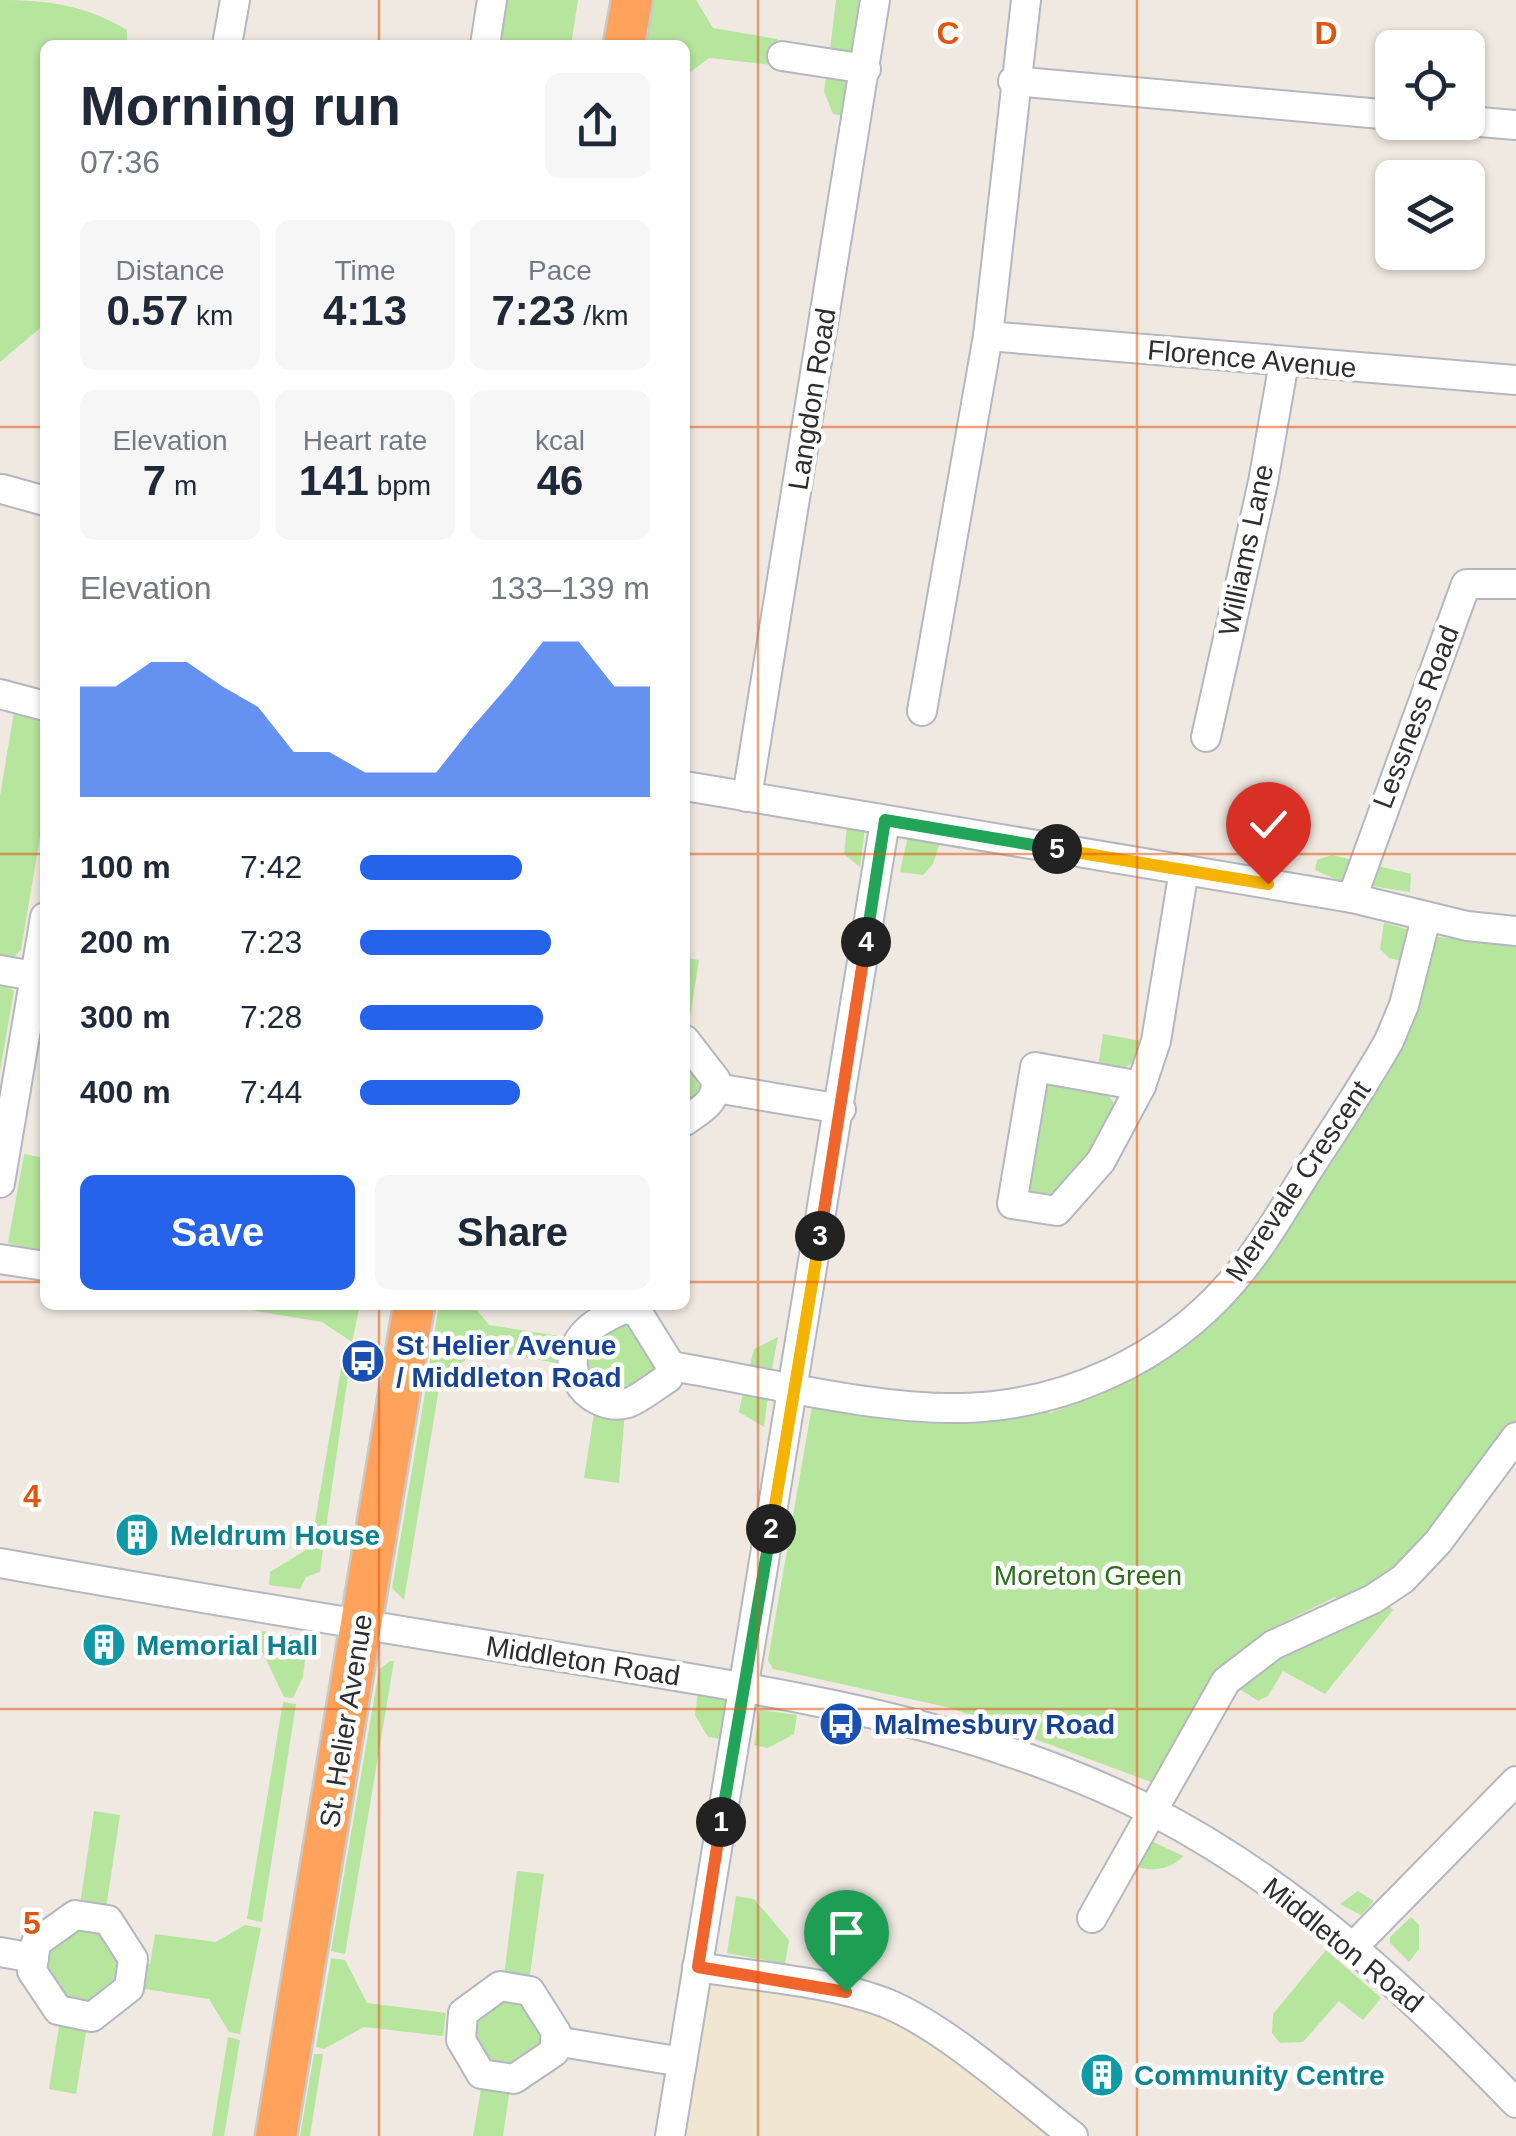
<!DOCTYPE html>
<html lang="en">
<head>
<meta charset="utf-8">
<style>
	body { margin:0; font-family:Helvetica,sans-serif; background:#f6f6f7; color:#1f2937; height:100vh; display:flex; flex-direction:column; font-size:38px; white-space:nowrap }
	* { box-sizing:border-box; margin:0 }
	p { font-size:32px; color:#747a83 }
	.icon { flex:none; width:55px; height:55px; fill:none; stroke:currentColor; stroke-width:2; stroke-linecap:round; stroke-linejoin:round }
	.map { position:relative; flex:1; overflow:hidden }
	.sheet { position:absolute; left:40px; top:40px; width:650px; height:1270px; display:flex; flex-direction:column; background:#fff; border-radius:15px; box-shadow:0 2px 8px #0004 }
	.sheet>* { flex:none }
	.tools { position:absolute; left:1375px; top:30px; display:grid; gap:20px }
	.tools a { display:grid; place-items:center; width:110px; height:110px; border-radius:15px; background:#fff; box-shadow:0 2px 8px #0004; font-size:50px }
	.pin { position:absolute; display:grid; place-items:center; width:85px; height:85px; color:#fff; margin:-102px -42px; border-radius:50% 50% 50% 0; rotate:-45deg; box-shadow:0 0 10px #0007 }
	.pin .icon { rotate:45deg }
	.km { position:absolute; width:50px; height:50px; margin:-25px; border-radius:50%; background:#222; color:#fff; font-size:28px; line-height:50px; text-align:center }
	.round { display:grid; place-items:center; flex:none; width:105px; height:105px; border-radius:15px; background:#f6f6f7 }
	.headline { display:flex; align-items:center; justify-content:space-between; height:170px; padding:0 40px }
	h1 { font-size:55px; font-weight:600; line-height:75px }
	.figures { display:grid; grid-template-columns:repeat(3,1fr); gap:15px; height:170px; padding:10px 40px }
	.figures div { display:grid; align-content:center; border-radius:15px; background:#f6f6f7; text-align:center }
	.figures b { font-size:42px; font-weight:600 }
	.figures small { font-size:28px; font-weight:400 }
	.figures p { font-size:28px }
	.chart { height:280px; padding:20px 40px }
	.chart p { display:flex; justify-content:space-between }
	.chart svg { width:100%; height:180px; margin-top:10px; fill:#2563eb; opacity:.7 }
	.action { display:flex; gap:20px; margin-top:auto; padding:20px 40px }
	.action a { flex:1; height:115px; border-radius:15px; background:#2563eb; color:#fff; font-size:40px; font-weight:600; line-height:115px; text-align:center }
	.action a+a { background:#f6f6f7; color:#1f2937 }
	ul { padding:0 40px; list-style:none; font-size:32px }
	li { display:grid; grid-template-columns:160px 120px 1fr; align-items:center; height:75px }
	li i { height:25px; border-radius:12px; background:#2563eb }
	.map>svg:first-child { display:block }
	.education { fill:#f0e6d1 }
	.green { fill:#b6e59e }
	.lines { fill:none; stroke-linecap:round; stroke-linejoin:round }
	.minor-casing { stroke:#b4b7c1; stroke-width:32 }
	.highway-casing { stroke:#c9c9c9; stroke-width:45 }
	.minor { stroke:#fff; stroke-width:28 }
	.highway { stroke:#ffa35c; stroke-width:40 }
	.split-1-casing { stroke:#fff; stroke-width:20 }
	.split-2-casing { stroke:#fff; stroke-width:20 }
	.split-3-casing { stroke:#fff; stroke-width:20 }
	.split-4-casing { stroke:#fff; stroke-width:20 }
	.split-5-casing { stroke:#fff; stroke-width:20 }
	.split-6-casing { stroke:#fff; stroke-width:20 }
	.split-1 { stroke:#f0652b; stroke-width:12 }
	.split-2 { stroke:#22a559; stroke-width:12 }
	.split-3 { stroke:#f5b400; stroke-width:12 }
	.split-4 { stroke:#f0652b; stroke-width:12 }
	.split-5 { stroke:#22a559; stroke-width:12 }
	.split-6 { stroke:#f5b400; stroke-width:12 }
	.grid { fill:none; stroke:#df570e; stroke-width:2.5; stroke-opacity:0.55 }
	.labels { text-anchor:middle; dominant-baseline:central; stroke-width:9; stroke-linejoin:round; paint-order:stroke }
	.street-label { font-size:28px; fill:#2e2e2e; stroke:#fff }
	.transit-label { font-size:28px; font-weight:bold; fill:#164399; stroke:#fff; text-anchor:start }
	.culture-label { font-size:28px; font-weight:bold; fill:#0d838f; stroke:#fff; text-anchor:start }
	.park-label { font-size:28px; fill:#2c6e1b; stroke:#fff }
	.grid-label { font-size:32px; text-anchor:middle; font-weight:bold; fill:#df570e; stroke:#fff; stroke-width:9; stroke-linejoin:round; paint-order:stroke }
</style>
</head>
<body>
<div class="map">
<svg width="1516" height="2136" viewBox="0 0 1516 2136">
	<rect width="100%" height="100%" fill="#efe9e1"/>
	<path class="education" d="M 705,1977 L 855,2003 L 918,2030 L 1051,2136 L 674,2136 Z"/>
	<g class="green">
		<path d="M 0,0 C 49,0 85,5 127,30 L 127,40 L 134,45 L 45,45 L 45,324 L 0,362 Z"/>
		<path d="M 499,0 L 578,0 L 571,45 L 491,45 Z"/>
		<path d="M 651,0 L 696,0 L 713,28 L 777,39 L 774,65 L 709,58 L 685,76 L 685,45 L 643,45 Z"/>
		<path d="M 836,0 L 871,0 L 863,64 L 829,58 Z"/>
		<path d="M 828,67 L 862,72 L 854,118 L 833,114 L 824,91 Z"/>
		<path d="M 14,712 L 45,720 L 45,807 L 21,950 L 14,957 L 0,958 L 0,796 Z"/>
		<path d="M 847,827 L 865,829 L 860,867 L 844,854 Z"/>
		<path d="M 908,836 L 940,842 L 933,864 L 923,875 L 900,872 Z"/>
		<path d="M 1332,855 L 1411,874 L 1410,892 L 1340,881 L 1315,870 L 1317,860 Z"/>
		<path d="M 1384,923 L 1410,930 L 1403,961 L 1389,958 L 1380,949 Z"/>
		<path d="M 1431,936 L 1516,947 L 1516,1424 L 1417,1555 L 1346,1605 L 1335,1597 L 1278,1625 L 1280,1632 L 1166,1776 L 1151,1782 L 951,1708 L 773,1669 L 768,1660 L 812,1406 L 1038,1407 L 1050,1413 L 1104,1394 L 1109,1383 L 1286,1215 L 1300,1211 L 1329,1165 L 1326,1153 Z"/>
		<path d="M 685,958 L 699,960 L 689,1023 L 685,1023 Z"/>
		<path d="M 0,982 L 14,991 L 0,1071 Z"/>
		<path d="M 1103,1034 L 1141,1041 L 1133,1063 L 1122,1069 L 1098,1067 Z"/>
		<path d="M 685,1050 L 709,1081 L 685,1113 Z"/>
		<path d="M 1052,1082 L 1106,1092 L 1116,1106 L 1091,1154 L 1052,1199 L 1026,1193 L 1041,1090 Z"/>
		<path d="M 24,1154 L 45,1158 L 44,1252 L 8,1243 Z"/>
		<path d="M 219,1305 L 360,1305 L 352,1342 L 322,1322 Z"/>
		<path d="M 439,1305 L 473,1305 L 489,1325 L 560,1336 L 556,1363 L 479,1349 L 441,1380 L 427,1377 Z"/>
		<path d="M 623,1316 L 663,1362 L 633,1394 L 595,1389 L 580,1355 Z"/>
		<path d="M 778,1337 L 771,1374 L 749,1370 L 754,1349 Z"/>
		<path d="M 345,1346 L 352,1348 L 324,1542 L 312,1539 Z"/>
		<path d="M 426,1387 L 439,1388 L 404,1600 L 392,1588 Z"/>
		<path d="M 743,1392 L 768,1396 L 764,1427 L 739,1412 Z"/>
		<path d="M 595,1407 L 625,1411 L 619,1483 L 584,1478 Z"/>
		<path d="M 311,1547 L 323,1548 L 320,1572 L 306,1577 L 300,1589 L 269,1585 L 270,1572 Z"/>
		<path d="M 1388,1605 L 1393,1610 L 1325,1694 L 1283,1671 L 1268,1696 L 1258,1701 L 1238,1688 L 1281,1653 Z"/>
		<path d="M 262,1631 L 301,1637 L 307,1643 L 303,1677 L 293,1698 L 284,1697 L 260,1647 Z"/>
		<path d="M 390,1661 L 394,1661 L 345,1954 L 331,1951 L 379,1670 Z"/>
		<path d="M 698,1692 L 729,1700 L 721,1739 L 708,1737 L 695,1715 Z"/>
		<path d="M 283,1702 L 296,1704 L 262,1922 L 247,1919 Z"/>
		<path d="M 760,1710 L 797,1715 L 794,1734 L 768,1748 L 754,1745 Z"/>
		<path d="M 94,1811 L 120,1815 L 105,1915 L 79,1911 Z"/>
		<path d="M 1147,1839 L 1183,1856 C 1170,1871 1148,1872 1132,1865 Z"/>
		<path d="M 517,1871 L 544,1874 L 528,1988 L 503,1984 Z"/>
		<path d="M 1358,1891 L 1374,1901 L 1361,1915 L 1340,1904 Z"/>
		<path d="M 736,1896 L 754,1899 L 789,1940 L 785,1964 L 727,1953 Z"/>
		<path d="M 1411,1917 L 1419,1925 L 1419,1949 L 1409,1962 L 1390,1943 L 1390,1937 Z"/>
		<path d="M 76,1919 L 106,1923 L 129,1986 L 90,2012 L 61,2007 L 35,1970 L 40,1945 Z"/>
		<path d="M 245,1925 L 261,1928 L 240,2034 L 229,2032 L 209,1999 L 132,1987 L 137,1962 L 150,1964 L 155,1934 L 216,1942 Z"/>
		<path d="M 1326,1950 L 1381,1998 L 1363,2020 L 1339,2001 L 1303,2042 L 1280,2043 L 1272,2033 L 1273,2014 Z"/>
		<path d="M 331,1958 L 345,1960 L 367,2003 L 446,2013 L 443,2036 L 364,2027 L 324,2049 L 316,2047 Z"/>
		<path d="M 502,1990 L 529,1995 L 553,2033 L 513,2076 L 483,2070 L 467,2015 Z"/>
		<path d="M 61,2014 L 88,2020 L 76,2094 L 49,2089 Z"/>
		<path d="M 228,2037 L 240,2040 L 224,2136 L 212,2136 Z"/>
		<path d="M 314,2054 L 323,2054 L 310,2136 L 300,2136 Z"/>
		<path d="M 483,2078 L 511,2081 L 503,2136 L 473,2136 Z"/>
	</g>
	<g class="lines">
		<defs>
			<g id="minor">
				<path d="M 227,45 L 235,0"/>
				<path d="M 485,45 L 492,0"/>
				<path d="M 782,56 L 866,69"/>
				<path d="M 1013,81 L 1392,115"/>
				<path d="M 1468,121 L 1516,125"/>
				<path d="M 988,336 L 1516,380"/>
				<path d="M 2,489 L 45,501"/>
				<path d="M 0,694 L 45,706"/>
				<path d="M 922,711 L 988,336 L 1026,0"/>
				<path d="M 1206,737 L 1263,482 L 1284,362"/>
				<path d="M 685,786 L 1352,898 L 1467,926 L 1516,931"/>
				<path d="M 747,797 L 875,0"/>
				<path d="M 1352,898 L 1466,584 L 1516,584"/>
				<path d="M 0,970 L 45,978"/>
				<path d="M 685,1040 L 716,1080 C 717,1102 702,1109 685,1121"/>
				<path d="M 1035,1067 L 1141,1086 L 1101,1161 L 1057,1211 L 1012,1204 Z"/>
				<path d="M 1141,1086 L 1156,1041 L 1184,870"/>
				<path d="M 716,1088 L 841,1109"/>
				<path d="M 0,1183 L 45,917"/>
				<path d="M 0,1259 L 45,1266"/>
				<path d="M 628,1309 L 638,1313 L 671,1366 L 668,1378 C 655,1386 641,1398 628,1403 C 588,1415 542,1357 600,1321 C 610,1316 617,1310 628,1309 Z"/>
				<path d="M 671,1366 C 762,1381 873,1410 964,1408 C 1066,1405 1165,1359 1231,1283 C 1261,1249 1284,1208 1308,1170 C 1336,1127 1364,1085 1389,1041 L 1404,1005 L 1426,918"/>
				<path d="M 0,1563 C 191,1597 382,1628 573,1659 C 771,1692 966,1718 1148,1809 C 1290,1881 1407,1990 1516,2103"/>
				<path d="M 75,1915 L 108,1920 L 133,1959 L 129,1988 L 92,2017 L 58,2010 L 32,1971 L 36,1943 Z"/>
				<path d="M 1092,1918 L 1226,1681 L 1273,1645 L 1373,1599 L 1403,1579 L 1438,1542 L 1516,1437"/>
				<path d="M 1354,1946 L 1516,1781"/>
				<path d="M 0,1952 L 34,1958"/>
				<path d="M 697,1967 C 759,1977 828,1981 886,2003 C 947,2028 1020,2095 1073,2136"/>
				<path d="M 500,1986 L 530,1991 L 556,2032 L 554,2052 L 514,2079 L 481,2074 L 461,2040 L 463,2013 Z"/>
				<path d="M 555,2041 L 682,2062"/>
				<path d="M 670,2136 L 885,821"/>
			</g>
			<g id="highway">
				<path d="M 624,45 L 632,0"/>
				<path d="M 276,2136 L 414,1305"/>
			</g>
		</defs>
		<use href="#minor" class="minor-casing"/>
		<use href="#highway" class="highway-casing"/>
		<use href="#minor" class="minor"/>
		<use href="#highway" class="highway"/>
	</g>
	<g class="lines">
		<defs>
			<path id="split-1" d="M 721,1822 L 698,1967 L 846,1992"/>
			<path id="split-2" d="M 721,1822 L 771,1529"/>
			<path id="split-3" d="M 771,1529 L 820,1236"/>
			<path id="split-4" d="M 820,1236 L 866,942"/>
			<path id="split-5" d="M 866,942 L 885,820 L 1057,849"/>
			<path id="split-6" d="M 1057,849 L 1268,884"/>
		</defs>
		<use href="#split-1" class="split-1-casing"/>
		<use href="#split-2" class="split-2-casing"/>
		<use href="#split-3" class="split-3-casing"/>
		<use href="#split-4" class="split-4-casing"/>
		<use href="#split-5" class="split-5-casing"/>
		<use href="#split-6" class="split-6-casing"/>
		<use href="#split-1" class="split-1"/>
		<use href="#split-2" class="split-2"/>
		<use href="#split-3" class="split-3"/>
		<use href="#split-4" class="split-4"/>
		<use href="#split-5" class="split-5"/>
		<use href="#split-6" class="split-6"/>
	</g>
	<path class="grid" d="M 379,0 L 379,45M 758,0 L 758,2136M 1137,0 L 1137,2136M 0,427 L 45,427M 685,427 L 1516,427M 0,854 L 45,854M 685,854 L 1516,854M 0,1282 L 45,1282M 685,1282 L 1516,1282M 379,1305 L 379,2136M 0,1709 L 1516,1709"/>
	<defs>
		<symbol id="bus-disc" viewBox="-11 -11 22 22"><circle r="9.5" fill="#1a4fb4" stroke="#fff"/><path d="M-5-6H5V4H4V6H2V4H-2V6H-4V4H-5ZM-3.5-4V0h7V-4ZM-3.5 1.2v1.5H-2V1.2ZM2 1.2v1.5H3.5V1.2Z" fill="#fff"/></symbol>
		<symbol id="building-disc" viewBox="-11 -11 22 22"><circle r="9.5" fill="#0f9aa8" stroke="#fff"/><path d="M-4-6H4V6H1V3H-1V6H-4ZM-2.5-4.3h1.7v1.8h-1.7ZM.8-4.3h1.7v1.8H.8ZM-2.5-1h1.7V.8h-1.7ZM.8-1h1.7V.8H.8Z" fill="#fff"/></symbol>
	</defs>
	<g fill-rule="evenodd">
		<use href="#bus-disc" x="338" y="1336" width="50" height="50"/>
		<use href="#building-disc" x="112" y="1510" width="50" height="50"/>
		<use href="#building-disc" x="79" y="1620" width="50" height="50"/>
		<use href="#bus-disc" x="816" y="1699" width="50" height="50"/>
		<use href="#building-disc" x="1077" y="2050" width="50" height="50"/>
	</g>
	<g class="labels">
		<g class="street-label">
			<text transform="translate(1252 359) rotate(5)">Florence Avenue</text>
			<text transform="translate(812 399) rotate(-81)">Langdon Road</text>
			<text transform="translate(1246 550) rotate(-78)">Williams Lane</text>
			<text transform="translate(1416 717) rotate(-69)">Lessness Road</text>
			<text transform="translate(1298 1181) rotate(-56)">Merevale Crescent</text>
			<text transform="translate(583 1661) rotate(9)">Middleton Road</text>
			<text transform="translate(346 1721) rotate(-81)">St. Helier Avenue</text>
			<text transform="translate(1343 1945) rotate(39)">Middleton Road</text>
		</g>
		<g class="transit-label">
			<text x="396" y="1345">St Helier Avenue<tspan x="396" dy="32">/ Middleton Road</tspan></text>
			<text x="874" y="1724">Malmesbury Road</text>
		</g>
		<g class="culture-label">
			<text x="170" y="1535">Meldrum House</text>
			<text x="136" y="1645">Memorial Hall</text>
			<text x="1134" y="2075">Community Centre</text>
		</g>
		<g class="park-label">
			<text x="1088" y="1575">Moreton Green</text>
		</g>
	</g>
	<g class="grid-label">
		<text x="948" y="44">C</text>
		<text x="1326" y="44">D</text>
		<text x="32" y="1507">4</text>
		<text x="32" y="1934">5</text>
	</g>
</svg>
<div class="tools">
<a><svg class="icon" aria-label="locate" viewBox="0 0 24 24"><circle cx="12" cy="12" r="6"/><path d="M12 2v4M12 18v4M2 12h4M18 12h4"/></svg></a>
<a><svg class="icon" aria-label="layers" viewBox="0 0 24 24"><path d="M12 4l9 5-9 5-9-5zM3 14l9 5 9-5"/></svg></a>
</div>
<div class="pin" style="left:846px;top:1992px;background:#1e9e55"><svg class="icon" aria-label="arrive" viewBox="0 0 24 24"><path d="M6 21V4h12l-3 4 3 4H6"/></svg></div>
<div class="pin" style="left:1268px;top:884px;background:#d93025"><svg class="icon" aria-label="check" viewBox="0 0 24 24"><path d="M5 12l5 5 9-10"/></svg></div>
<b class="km" style="left:721px;top:1822px">1</b>
<b class="km" style="left:771px;top:1529px">2</b>
<b class="km" style="left:820px;top:1236px">3</b>
<b class="km" style="left:866px;top:942px">4</b>
<b class="km" style="left:1057px;top:849px">5</b>
<section class="sheet">
<div class="headline"><div><h1>Morning run</h1><p>07:36</p></div><a class="round"><svg class="icon" aria-label="share" viewBox="0 0 24 24"><path d="M12 15V3M7 8l5-5 5 5M5 13v7h14v-7"/></svg></a></div>
<div class="figures">
<div><p>Distance</p><b>0.57<small> km</small></b></div>
<div><p>Time</p><b>4:13</b></div>
<div><p>Pace</p><b>7:23<small> /km</small></b></div>
</div>
<div class="figures">
<div><p>Elevation</p><b>7<small> m</small></b></div>
<div><p>Heart rate</p><b>141<small> bpm</small></b></div>
<div><p>kcal</p><b>46</b></div>
</div>
<div class="chart"><p><span>Elevation</span>133–139 m</p>
<svg viewBox="0 0 160 44" preserveAspectRatio="none"><path d="M0 44V17L10 17L20 11L30 11L40 17L50 22L60 33L70 33L80 38L90 38L100 38L110 27L120 17L130 6L140 6L150 17L160 17V44z"/></svg>
</div>
<ul>
<li><b>100 m</b>7:42<i style="width:56%"></i></li>
<li><b>200 m</b>7:23<i style="width:66%"></i></li>
<li><b>300 m</b>7:28<i style="width:63%"></i></li>
<li><b>400 m</b>7:44<i style="width:55%"></i></li>
</ul>
<div class="action"><a>Save</a><a>Share</a></div>
</section>
</div>
</body>
</html>
